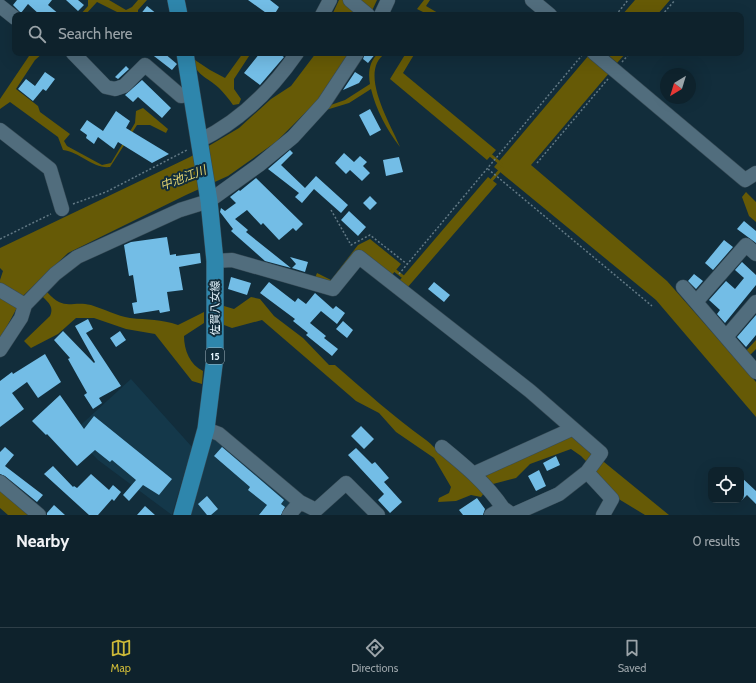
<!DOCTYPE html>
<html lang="en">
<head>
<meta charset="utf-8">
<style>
  :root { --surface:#0e222c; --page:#1c2f38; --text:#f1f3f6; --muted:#9ba4a9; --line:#2e3f48; --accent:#cdb938 }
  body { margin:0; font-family:Cabin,"Noto Sans JP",sans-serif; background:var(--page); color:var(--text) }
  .controls { position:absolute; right:12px; bottom:12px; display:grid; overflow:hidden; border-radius:8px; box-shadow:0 4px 16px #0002 }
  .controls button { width:36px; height:36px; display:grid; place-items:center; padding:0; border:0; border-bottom:1px solid var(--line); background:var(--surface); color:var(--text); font:20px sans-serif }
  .compass { position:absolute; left:660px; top:68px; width:36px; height:36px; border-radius:50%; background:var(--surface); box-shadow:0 4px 16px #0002; rotate:218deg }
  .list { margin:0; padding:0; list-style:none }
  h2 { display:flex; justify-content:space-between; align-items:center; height:52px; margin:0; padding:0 16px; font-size:17px }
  h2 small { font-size:13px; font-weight:400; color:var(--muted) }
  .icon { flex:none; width:22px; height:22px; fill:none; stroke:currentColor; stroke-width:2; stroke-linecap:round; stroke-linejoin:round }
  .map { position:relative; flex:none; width:756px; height:515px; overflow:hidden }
  .search { position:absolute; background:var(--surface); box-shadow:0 4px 16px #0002; left:12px; right:12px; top:12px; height:44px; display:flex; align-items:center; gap:10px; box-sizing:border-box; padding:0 14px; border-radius:8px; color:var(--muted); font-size:15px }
  .sheet { height:112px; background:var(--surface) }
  nav { display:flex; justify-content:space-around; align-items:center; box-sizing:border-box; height:56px; border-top:1px solid var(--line); background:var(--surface); font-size:11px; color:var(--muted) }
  nav a { display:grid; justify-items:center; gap:2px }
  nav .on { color:var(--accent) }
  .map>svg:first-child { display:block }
</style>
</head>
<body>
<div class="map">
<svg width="756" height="515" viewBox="0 0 756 515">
  <rect width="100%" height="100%" fill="#122d3b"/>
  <path fill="#14384a" d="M131 379 192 447 172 515 98 460 72 433Z
    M215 424 306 500 294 515H189Z"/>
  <path fill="#665a06" d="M88 0H109L126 10 132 7 138 0H147L138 10V15H123L97 2 85 15H80L88 6Z
    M339 0H377L370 15H332Z
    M424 0H430L426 6 438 13 437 15H429L417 9Z
    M635 0H670L657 15H622Z
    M31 53H43L35 60 16 89 38 106 40 112 70 134 64 141 67 146 102 165 111 163 135 123 136 111 143 108 168 129 166 133 150 125H137L110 167C93 169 80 152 63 150L58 137 10 102 0 109V99Z
    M243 53H251L234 79V89L241 99 239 104 233 105C229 99 224 93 219 88 207 77 195 75 192 58L210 70 225 78Z
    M316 53H350L320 98 276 142 228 176 186 195 68 253 24 295 0 339V280L3 271 0 268V248L190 157 239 128 271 99 291 86Z
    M379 53H386C357 71 391 124 400 147 387 130 376 110 371 89L349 103 326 110 325 107 345 100 370 84C368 74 369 60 379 53Z
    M406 53H415L403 73 496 150 487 160 390 79Z
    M606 53H626L617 63Z
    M589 55 610 72 531 165 667 281 756 382V417L656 300 494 167Z
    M488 177 497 184 407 288 399 281Z
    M746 192 756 202V222L749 216 742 197Z
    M370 239 401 264 391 276 358 251 334 282 315 278 317 273 331 280 358 245Z
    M47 292C65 312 71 300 91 305 104 309 117 316 130 318 148 320 161 319 178 325L204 312V323L184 336C184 350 190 365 203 371L202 384 192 381 155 334 126 329 94 318H76L58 334 31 348 24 341 50 316C54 307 49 303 42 296Z
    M251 297 260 299 274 316 303 338 329 365H335C365 391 394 417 426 440 433 445 437 452 445 455L484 493 481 497 471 495 456 501 438 502 439 498 449 493 451 487 434 458 396 432 379 413 356 401 262 320 232 328 224 325V306L234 309Z
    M756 340V349L749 356 745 352Z
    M572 435 592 451 593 459 587 462 581 456 571 449 530 464 516 478 493 484 484 474Z
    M604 462 669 515H645L617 498 594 470 598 463Z
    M0 487 33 515H8L0 508Z"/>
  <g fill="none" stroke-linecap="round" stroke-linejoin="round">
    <path stroke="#665a06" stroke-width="3" d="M488 153 501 164
      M490 182 502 168
      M393 269 406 279"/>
  </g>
  <path fill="#73bde6" d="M17 0H52L48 5 60 15H40L28 4 21 13 13 5Z
    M66 0H78L84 5 78 11Z
    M248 0H270L279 7 274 15H269Z
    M147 6 158 15H140Z
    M150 53H164L177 64 172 70Z
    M260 53H278L284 57 260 85 244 73Z
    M365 53H376L368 63 363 59Z
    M126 66 129 69 118 79 115 77Z
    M45 72 55 79 46 91 43 89 33 101 18 89 26 79 35 86Z
    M355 72 363 77 359 83 343 90Z
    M142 80 171 108 162 118 138 97 133 102 125 95Z
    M370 109 381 130 370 136 359 115Z
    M116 111 130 121 126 128 169 154 152 163 118 142 114 149 98 137 94 144 86 138 87 135 80 130 87 120 103 131Z
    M290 150 293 153 281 165 305 188 316 176 348 205 341 213 314 189 302 203 295 197 299 193 268 169Z
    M344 153 354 162 360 156 367 162 363 166 370 173 362 181 350 170 346 174 335 163Z
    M399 157 403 172 386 176 383 160Z
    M256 178 303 224 296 231 293 228 279 240 263 223 261 225 247 210 235 219 248 230 246 232 291 268 265 261 231 231 233 229 220 212 221 208 225 211 236 203 230 197 239 190 240 191Z
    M370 196 377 203 370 210 363 203Z
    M349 211 366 227 358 236 341 220Z
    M744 221 756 231V243L737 229Z
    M167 237 170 255 176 254V256L200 253 201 263 179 267 183 290 167 292 170 311 160 313 159 310 134 314 132 303 137 302 133 275 129 276 124 245 131 242Z
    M724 240 733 247 713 270 705 263Z
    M290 257 308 262 305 272 292 268 296 264Z
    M742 262 756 275V285L725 323 717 314 720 310 709 300 726 281 735 289 744 278 735 270Z
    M694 274 703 281 696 289 688 281Z
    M231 277 251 283 247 295 228 289Z
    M269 282 295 302 298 298 306 304 315 293 333 309 336 306 345 313 337 324 321 311 310 323 326 336 324 338 338 349 332 356 306 335 308 333 293 321 295 319 260 293Z
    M434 282 450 295 444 302 428 289Z
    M756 315V335L746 347 737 337Z
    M88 319 93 329 86 333 121 386 99 398 102 403 93 409 84 395 87 393 68 359 70 358 54 340 63 331 94 363 95 362 75 326Z
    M343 321 353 330 347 338 336 329Z
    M120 331 126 340 116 347 110 338Z
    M45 354 61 382 38 398 27 382 12 393 24 409 0 427V381L12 372 13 374Z
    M60 395 84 429 94 416 172 479 159 495 143 485 129 501 123 495 136 480 112 460 110 462 95 450 77 466 47 434 46 435 32 421Z
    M361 426 374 439 364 449 351 436Z
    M5 447 14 455 5 466 43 495 37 502 5 476 0 474V452Z
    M222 447 284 500 281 504 285 507 281 515H259L267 505 248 490 250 487 214 456Z
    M356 448 372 464 375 462 389 478 384 482 402 502 390 513 378 500 384 494 348 455Z
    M556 456 560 465 547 471 543 463Z
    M53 466 73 487 74 486 77 488 91 474 109 490 113 485 121 492 114 501 112 499 98 515H89L44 474Z
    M539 470 546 486 536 491 528 476Z
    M741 477 756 491V504L747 495 741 501Z
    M207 496 218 509 211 515H207L198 504Z
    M477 498 485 509 483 515H463L459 510Z
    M54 505 65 515H47V513Z
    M145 506 155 515H137Z"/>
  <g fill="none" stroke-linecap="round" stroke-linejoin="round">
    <g stroke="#374b56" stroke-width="15">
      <path id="minor" d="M350 0 368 15
        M532 0 550 15
        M0 6 15 18
        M322 15 330 0
        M381 15 388 0
        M73 53 106 87 115 89 124 86 145 65 181 96 192 94
        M594 53 745 180 756 173
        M0 130 50 169 62 209
        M199 141C239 122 272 89 297 53
        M215 261 232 260 333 289 359 257 530 391 601 453 587 472 612 499 603 515
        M683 287 756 372
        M0 290 25 305
        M696 302 746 245 756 254
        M726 337 756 302
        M0 350 21 318 25 305 55 274 77 257 180 210 209 201 259 165 293 137 324 103 357 53
        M206 429 219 434 300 502 289 515
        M442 447C465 466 486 483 503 508
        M475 473 572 429
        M0 482 39 515
        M300 502 316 510 346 483 378 515
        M491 515 503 508 510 513
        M512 515 559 494 587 472"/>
    </g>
    <g stroke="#374b56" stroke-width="18">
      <path id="major" d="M176 0 179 15
        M182 515 206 429 215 357V261L209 201 185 53"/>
    </g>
    <path stroke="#627985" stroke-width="1.5" stroke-dasharray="2 2" stroke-linecap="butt" d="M616 15 628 0
      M662 15 675 0
      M622 62 630 53
      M537 163 608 79
      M488 169 652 306
      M73 204 106 192 187 150
      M331 210 351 245 370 235 407 264
      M0 239 51 214
      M399 274 583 54"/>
    <use href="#minor" stroke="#516d7d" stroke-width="14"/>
    <use href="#major" stroke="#2e86ac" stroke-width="17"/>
  </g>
  <g text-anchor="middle" stroke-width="4" stroke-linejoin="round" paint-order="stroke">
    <rect fill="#122d3b" stroke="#a6b9c4" stroke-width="1" x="206" y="348" width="18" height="16" rx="3"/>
    <g font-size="10" font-weight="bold" fill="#e5f5fe">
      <text x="215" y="360">15</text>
    </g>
    <g font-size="11" fill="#e5f5fe" stroke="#122d3b">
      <text transform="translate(215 308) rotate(-90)" y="4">佐賀八女線</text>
    </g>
    <g font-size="12" font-style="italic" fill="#e7d771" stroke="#122d3b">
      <text transform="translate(183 178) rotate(-21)" y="4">中池江川</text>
    </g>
  </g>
</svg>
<div class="controls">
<button><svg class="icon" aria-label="locate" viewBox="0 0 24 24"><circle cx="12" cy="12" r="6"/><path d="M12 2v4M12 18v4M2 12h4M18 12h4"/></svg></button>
</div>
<svg class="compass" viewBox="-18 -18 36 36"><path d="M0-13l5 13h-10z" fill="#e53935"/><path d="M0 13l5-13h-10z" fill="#9ba4a9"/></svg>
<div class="search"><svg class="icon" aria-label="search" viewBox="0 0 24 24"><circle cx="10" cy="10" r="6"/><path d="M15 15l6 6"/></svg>Search here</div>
</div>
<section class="sheet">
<h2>Nearby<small>0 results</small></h2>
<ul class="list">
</ul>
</section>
<nav>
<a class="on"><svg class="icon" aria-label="map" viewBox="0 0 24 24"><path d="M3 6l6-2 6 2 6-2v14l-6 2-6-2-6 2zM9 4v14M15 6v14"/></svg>Map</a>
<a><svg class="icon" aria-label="directions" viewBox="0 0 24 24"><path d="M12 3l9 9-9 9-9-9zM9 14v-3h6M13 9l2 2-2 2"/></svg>Directions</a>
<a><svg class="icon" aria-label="saved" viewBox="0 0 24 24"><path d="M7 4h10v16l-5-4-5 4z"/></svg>Saved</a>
</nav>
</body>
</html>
